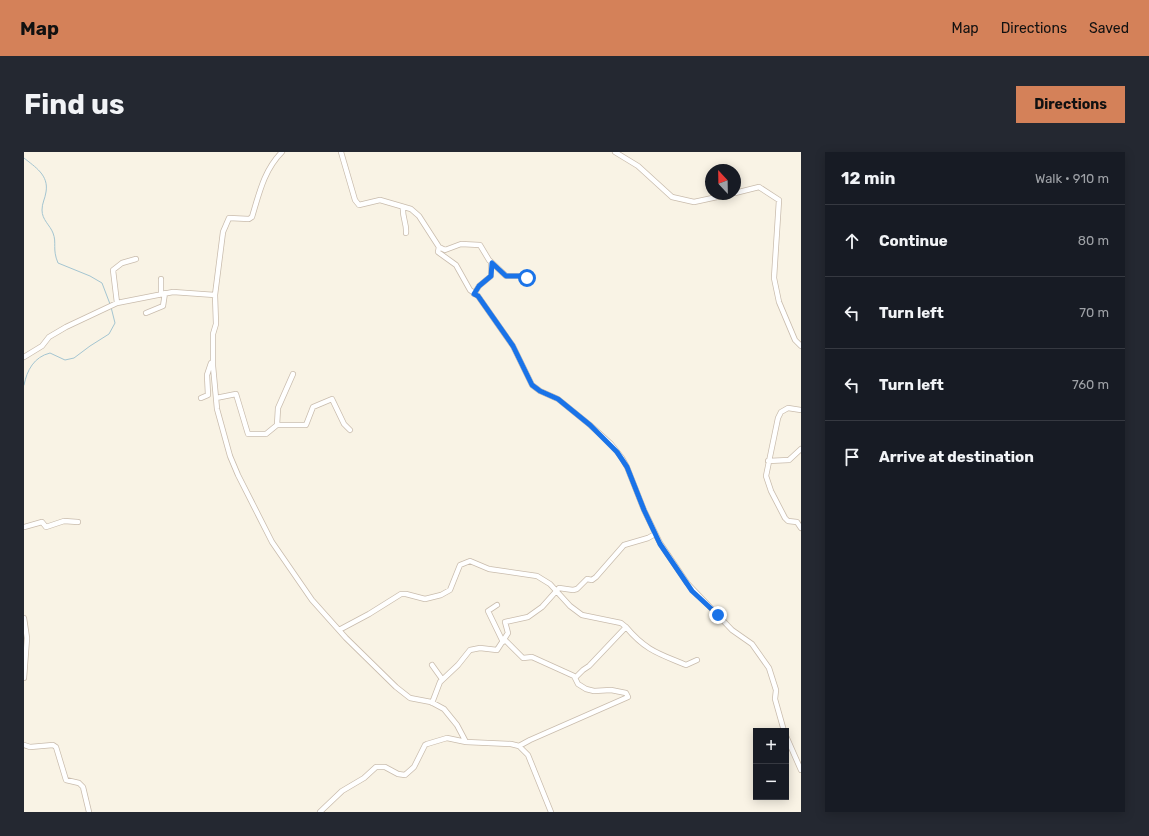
<!DOCTYPE html>
<html lang="en">
<head>
<meta charset="utf-8">
<style>
  :root { --surface:#171b24; --page:#242831; --text:#f1f3f6; --muted:#9ea1a6; --line:#363941; --accent:#d48159 }
  body { margin:0; font-family:Rubik,sans-serif; background:var(--page); color:var(--text) }
  .controls { position:absolute; right:12px; bottom:12px; display:grid; overflow:hidden; border-radius:0px; box-shadow:0 2px 10px #0003 }
  .controls button { width:36px; height:36px; display:grid; place-items:center; padding:0; border:0; border-bottom:1px solid var(--line); background:var(--surface); color:var(--text); font:20px sans-serif }
  .compass { position:absolute; left:681px; top:12px; width:36px; height:36px; border-radius:50%; background:var(--surface); box-shadow:0 2px 10px #0003; rotate:338deg }
  .stop { position:absolute; width:12px; height:12px; margin:-9px; border:3px solid #1a73e8; border-radius:50%; background:#fff }
  .stop.end { background:#1a73e8; border-color:#fff; box-shadow:0 1px 4px #0008 }
  .list { margin:0; padding:0; list-style:none }
  h2 { display:flex; justify-content:space-between; align-items:center; height:52px; margin:0; padding:0 16px; font-size:17px }
  h2 small { font-size:13px; font-weight:400; color:var(--muted) }
  .list li { display:grid; grid-template-columns:26px 1fr auto; gap:12px; align-items:center; box-sizing:border-box; height:72px; padding:0 16px; border-top:1px solid var(--line) }
  .list b { display:block; font-size:15px; white-space:nowrap }
  .list em { font-size:13px; font-style:normal; color:var(--muted) }
  .icon { flex:none; width:22px; height:22px; fill:none; stroke:currentColor; stroke-width:2; stroke-linecap:round; stroke-linejoin:round }
  .map { position:relative; flex:none; width:777px; height:660px; overflow:hidden; border-radius:0px }
  header { display:flex; align-items:center; gap:24px; box-sizing:border-box; height:56px; padding:0 20px; background:var(--accent); color:#111 }
  header strong { font-size:19px }
  nav { display:flex; gap:22px; margin-inline-start:auto; font-size:14px }
  .intro { display:flex; align-items:center; justify-content:space-between; box-sizing:border-box; height:96px; padding:0 24px }
  h1 { margin:0; font-size:28px }
  .button { padding:10px 18px; border-radius:0px; background:var(--accent); color:#111; font-size:14px; font-weight:700 }
  main { display:flex; gap:24px; padding:0 24px }
  aside { flex:1; background:var(--surface); border-radius:0px; box-shadow:0 2px 10px #0003 }
  .map>svg:first-child { display:block }
</style>
</head>
<body>
<header>
<strong>Map</strong>
<nav><a>Map</a><a>Directions</a><a>Saved</a></nav>
</header>
<div class="intro"><h1>Find us</h1><a class="button">Directions</a></div>
<main>
<div class="map">
<svg width="777" height="660" viewBox="0 0 777 660">
  <rect width="100%" height="100%" fill="#f9f3e5"/>
  <g fill="none" stroke-linecap="round" stroke-linejoin="round">
    <path stroke="#a4c5d1" stroke-width="1" d="M0 6C11 15 25 23 22 40 21 47 18 51 18 58 18 68 26 73 29 81 33 91 28 97 34 111L66 124 78 131 86 152
      M0 233C3 218 10 205 26 201L41 208 50 206 66 194 85 182 91 171 87 155"/>
    <g stroke="#c9bcad" stroke-width="6">
      <path id="minor" d="M258 0C240 18 235 42 228 65L225 67 205 66 199 80 191 143 192 172 189 182V214L193 257 206 304 214 323 248 390 288 448 322 486 372 535 386 546 407 550 420 557 433 573 442 590 487 592 495 594 504 603 527 660
        M317 0 331 48 335 53 356 48 387 57 395 64 415 95 421 98 437 92 456 93 465 108 482 124H501L503 126
        M591 0 614 14 648 45 670 50 707 42
        M711 41 735 35 755 48 750 126 755 150 771 188 777 194
        M379 55C378 65 383 72 382 81
        M415 95 414 100 432 113 446 138 454 144 489 194 508 233 516 239 534 247 566 273 587 292 598 306 603 315 620 358 636 391 663 431 708 478 728 492 745 516 752 538 751 547 760 579
        M137 142V127
        M450 142 455 134 467 124V111
        M93 151 89 118 98 111 112 107
        M122 161 139 154 141 141
        M0 205 18 194 25 185 42 175 93 151 149 140 191 143
        M177 246 184 243 183 223 187 211
        M192 246 212 242 224 282H242L253 273 254 256 269 222
        M777 258 764 256 757 260 754 266 742 324 747 339 761 366 764 369 773 370 777 376
        M253 273H282L289 255 308 247 320 272 326 278
        M744 309 765 308 777 297
        M0 375 18 370 22 375 40 369 54 370
        M473 453 464 459 479 490
        M0 466 3 486 0 526
        M315 478 345 462 377 442H382L401 447 417 443 426 438 436 413 446 409 465 417 513 424 526 432 546 454 558 463 597 471 602 475
        M481 488 499 506 508 505 550 524 554 532 562 537 570 539 587 538 602 541 604 545 506 588 495 594
        M408 513 418 527
        M552 525 559 518 565 514 602 475C622 499 636 502 662 513L673 508
        M408 551 416 530 434 513 446 498 456 496 473 498 484 481 481 470 504 465 518 455 535 436 549 438 553 437 563 427 568 428 572 425 600 393 624 386 631 382
        M762 584 777 618
        M0 593 6 595 29 593 32 595 42 628 55 631 59 635 65 660
        M296 660 318 639 340 626 352 615H361L374 622 381 623 390 615 401 593 403 592 423 586 442 590"/>
    </g>
    <use href="#minor" stroke="#fff" stroke-width="4.5"/>
  </g>
  <g fill="none" stroke-linecap="round" stroke-linejoin="round">
    <path stroke="#1a73e8" stroke-width="5" d="M503 126 501 124H482L468 111 467 124 455 134 450 142 454 144 489 194 508 233 516 239 534 247 566 273 593 300 603 315 620 358 636 392 668 439 694 463"/>
  </g>
</svg>
<div class="controls">
<button>+</button>
<button>−</button>
</div>
<svg class="compass" viewBox="-18 -18 36 36"><path d="M0-13l5 13h-10z" fill="#e53935"/><path d="M0 13l5-13h-10z" fill="#9ea1a6"/></svg>
<div class="stop" style="left:503px;top:126px"></div>
<div class="stop end" style="left:694px;top:463px"></div>
</div>
<aside>
<h2>12 min<small>Walk · 910 m</small></h2>
<ul class="list">
<li><svg class="icon" aria-label="ahead" viewBox="0 0 24 24"><path d="M12 20V5M6 11l6-6 6 6"/></svg><div><b>Continue</b></div><em>80 m</em></li>
<li><svg class="icon" aria-label="left" viewBox="0 0 24 24"><path d="M17 20v-9H6M10 6l-5 5 5 5"/></svg><div><b>Turn left</b></div><em>70 m</em></li>
<li><svg class="icon" aria-label="left" viewBox="0 0 24 24"><path d="M17 20v-9H6M10 6l-5 5 5 5"/></svg><div><b>Turn left</b></div><em>760 m</em></li>
<li><svg class="icon" aria-label="arrive" viewBox="0 0 24 24"><path d="M6 21V4h12l-3 4 3 4H6"/></svg><div><b>Arrive at destination</b></div></li>
</ul>
</aside>
</main>
</body>
</html>
